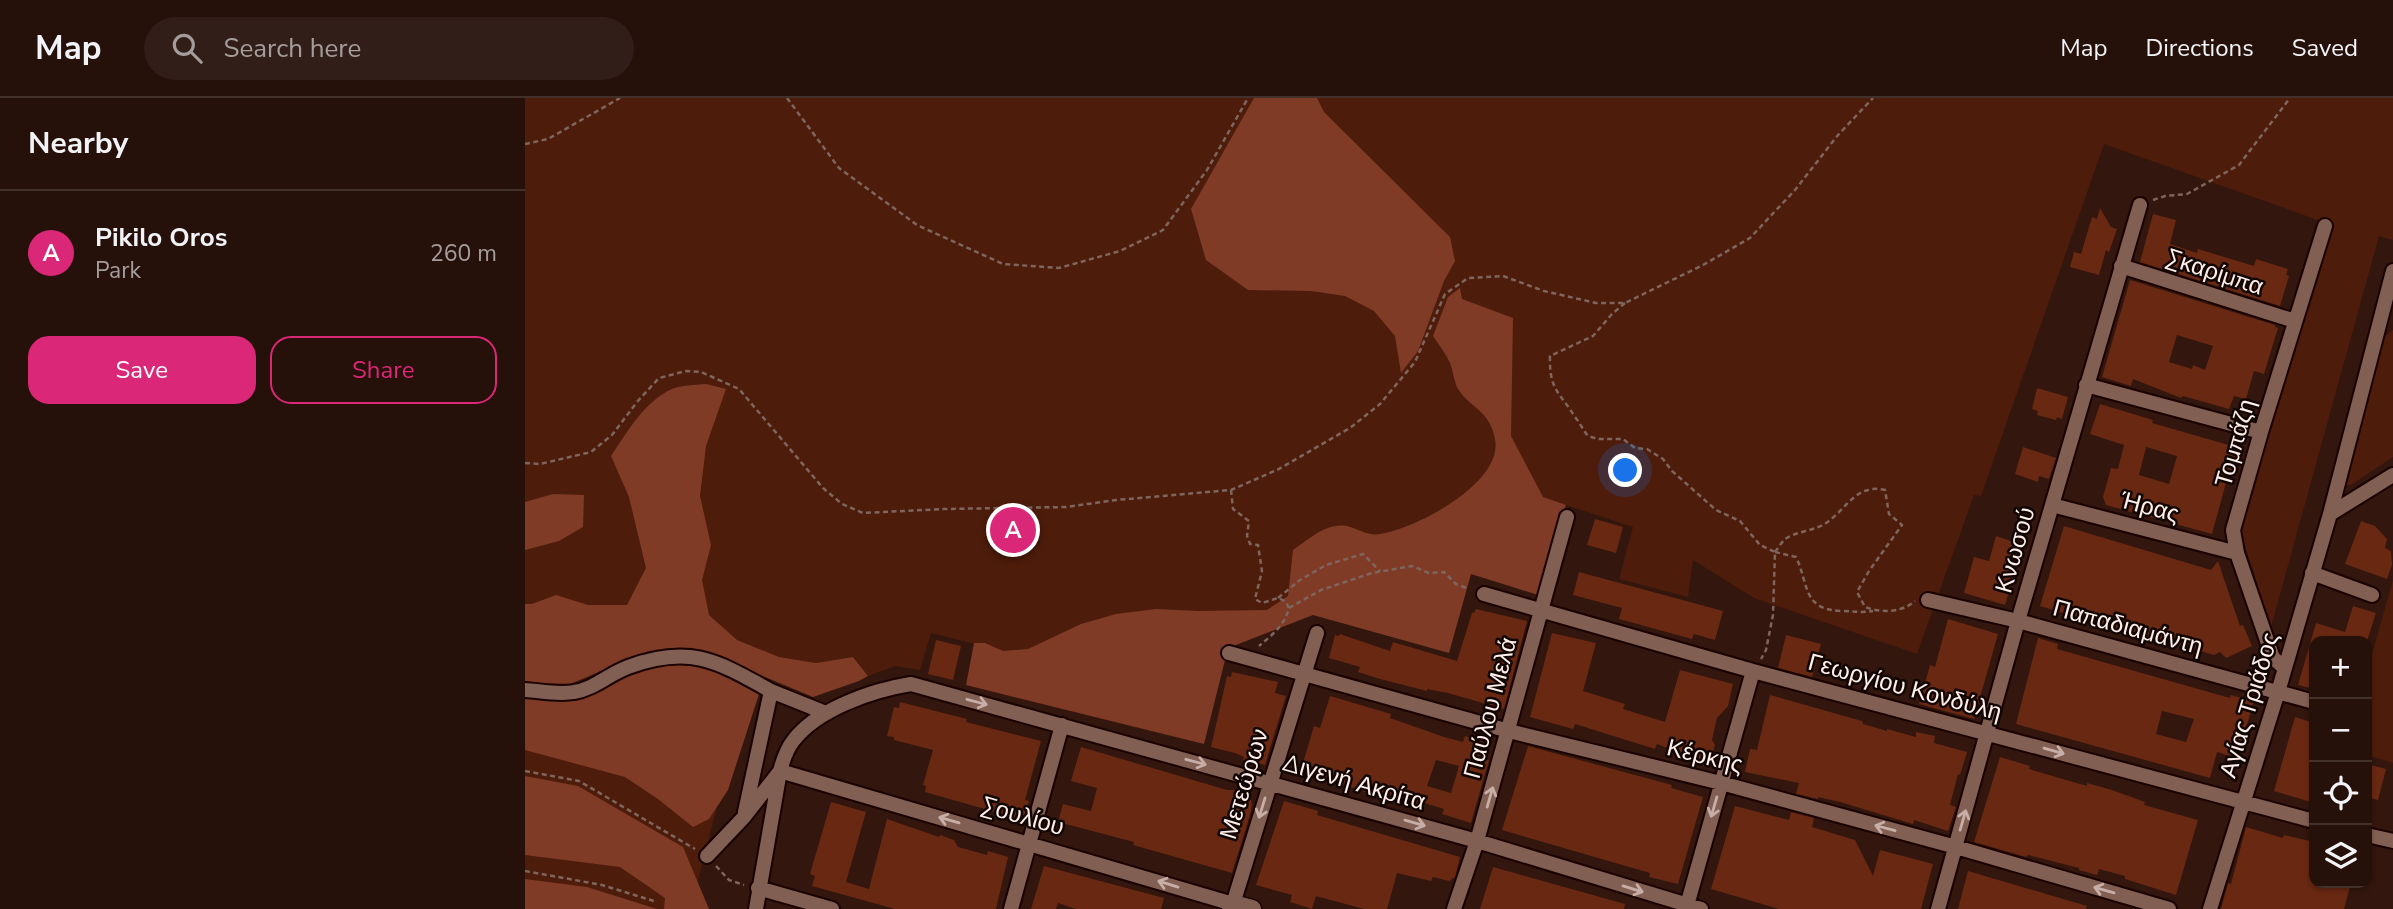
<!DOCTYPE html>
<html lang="en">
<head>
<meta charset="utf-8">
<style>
  :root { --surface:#26100a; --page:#321e18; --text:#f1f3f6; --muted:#a49d9c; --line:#42302b; --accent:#db2777 }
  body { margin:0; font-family:"Nunito Sans",sans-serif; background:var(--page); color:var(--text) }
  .controls { position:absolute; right:21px; bottom:21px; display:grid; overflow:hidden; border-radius:14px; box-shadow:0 2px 5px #0004 }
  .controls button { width:63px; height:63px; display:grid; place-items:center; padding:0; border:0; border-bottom:2px solid var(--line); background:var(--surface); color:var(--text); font:35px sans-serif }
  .you { position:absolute; left:1101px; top:373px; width:24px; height:24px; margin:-18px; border:5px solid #fff; border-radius:50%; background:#1a73e8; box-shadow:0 0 0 10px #1a73e833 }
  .badge { display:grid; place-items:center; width:46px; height:46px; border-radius:50%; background:var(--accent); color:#fff; font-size:23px; font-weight:700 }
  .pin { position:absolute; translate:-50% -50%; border:4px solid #fff; box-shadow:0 2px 7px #0006 }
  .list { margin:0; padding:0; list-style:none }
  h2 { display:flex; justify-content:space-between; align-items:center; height:91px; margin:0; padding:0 28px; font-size:30px }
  h2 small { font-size:23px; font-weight:400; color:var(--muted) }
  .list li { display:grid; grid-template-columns:46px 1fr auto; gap:21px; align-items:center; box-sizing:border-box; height:126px; padding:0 28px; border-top:2px solid var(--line) }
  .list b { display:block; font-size:26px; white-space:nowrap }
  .list p { margin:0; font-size:23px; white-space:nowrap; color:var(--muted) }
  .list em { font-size:23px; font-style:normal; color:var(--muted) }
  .actions { display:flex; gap:14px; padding:21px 28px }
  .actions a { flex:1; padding:16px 0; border:2px solid var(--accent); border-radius:21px; text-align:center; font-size:24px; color:var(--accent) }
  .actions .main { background:var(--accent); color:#fff }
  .icon { flex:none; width:38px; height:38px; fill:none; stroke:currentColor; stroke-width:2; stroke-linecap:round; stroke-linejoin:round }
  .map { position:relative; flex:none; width:1868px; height:811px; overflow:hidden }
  header { display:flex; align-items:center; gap:42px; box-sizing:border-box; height:98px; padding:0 35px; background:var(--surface); border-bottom:2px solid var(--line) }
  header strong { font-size:33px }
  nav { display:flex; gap:38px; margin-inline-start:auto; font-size:24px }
  .search { width:490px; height:63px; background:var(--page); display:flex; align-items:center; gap:18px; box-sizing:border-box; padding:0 24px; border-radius:38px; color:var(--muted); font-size:26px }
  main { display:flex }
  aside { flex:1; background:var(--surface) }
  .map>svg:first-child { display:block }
</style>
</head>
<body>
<header>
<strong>Map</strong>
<div class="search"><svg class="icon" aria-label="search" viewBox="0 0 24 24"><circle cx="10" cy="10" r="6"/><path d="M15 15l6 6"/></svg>Search here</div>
<nav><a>Map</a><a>Directions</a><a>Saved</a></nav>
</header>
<main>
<aside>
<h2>Nearby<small></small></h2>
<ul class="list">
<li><span class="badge">A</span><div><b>Pikilo Oros</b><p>Park</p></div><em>260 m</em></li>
</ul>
<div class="actions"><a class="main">Save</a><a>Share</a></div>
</aside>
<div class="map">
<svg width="1868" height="811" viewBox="0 0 1868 811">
  <rect width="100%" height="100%" fill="#33160d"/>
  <path fill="#4e1c0b" d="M0 0H1868V142L1854 138 1746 529 1715 432 1807 127 1579 46 1456 398 1449 397 1392 556 1229 500 1168 462 1163 499 1094 481 1108 429 1038 406 700 548 677 644 450 546 406 535 395 572 370 568 343 578 328 559 291 565 254 559 233 551 172 786 175 811H0Z
    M1868 232V359L1826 387 1818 388 1859 239Z
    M1868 482V665L1842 657V574Z"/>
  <path fill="#7f3b26" d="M729 0H792L799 14 925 139 930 163 919 183 893 253 876 275 870 238 849 213 820 198 786 193 723 192 681 162 666 111Z
    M935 190 937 201 988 220 986 338 1018 399 1041 407 1013 497 946 476 924 555 788 517 703 550 679 646 441 587 449 545H460L478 553 503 551 556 526 591 516 631 511 673 513 742 512 763 498 768 452C784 441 804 422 825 429 835 432 844 438 855 436 890 431 979 385 970 341 964 311 946 311 933 291 929 283 928 273 925 265 921 256 914 247 908 238L923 199Z
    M181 286 201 291 181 348 175 398 186 447 177 482 184 517 212 542 254 559 291 565 328 559 343 578 334 583 288 599 197 561 157 551 123 553 45 586 0 584V506H7L31 497 63 507H102L121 470 104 399 86 358C103 333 119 304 147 291 156 287 170 287 181 286Z
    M28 396 59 397 58 429 34 443 0 452V404Z
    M168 561 197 571 235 593 203 692 184 721 168 729 133 701 100 679 0 652V598L48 599 102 575 140 563Z
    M0 678 53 688 158 749 184 811H139L140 800 95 769 0 757Z
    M0 781 62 789 132 811H0Z"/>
  <path fill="#692812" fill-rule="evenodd" d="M1575 110 1586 129 1592 131 1584 154 1581 152 1574 177 1545 169 1549 154 1556 156 1567 119 1572 121Z
    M1628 116 1651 122 1645 146 1672 155 1673 151 1729 168 1731 161 1763 171 1761 177 1764 178 1755 208 1615 164Z
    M1605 182 1750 227V229L1753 230 1739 276 1729 273 1721 301 1709 298 1704 311 1658 298 1656 300 1608 281 1606 288 1577 279ZM1652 237 1688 248 1680 272 1668 267 1667 271 1644 264Z
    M1512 290 1543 299 1537 321 1532 319 1531 322 1512 317 1513 313 1507 311Z
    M1575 306 1628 322 1627 325 1714 350 1705 382 1702 381 1687 436 1581 407 1578 399 1586 370 1593 371 1599 347 1565 336ZM1621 349 1652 358 1644 386 1614 377Z
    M1498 349 1531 360 1524 381 1514 378 1513 384 1490 376Z
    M1070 421 1098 429 1091 455 1062 447Z
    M1836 423 1850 428 1862 441 1860 450 1866 453 1867 467 1862 481 1820 466Z
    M1539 428 1686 472 1693 463 1715 528 1718 527 1727 548 1701 560 1695 554 1689 557 1636 541 1635 544 1515 508Z
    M1471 438 1498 447 1480 507 1439 495 1449 459 1464 463Z
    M1054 474 1198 513 1190 542 1169 536 1167 541 1094 521 1097 510 1048 497Z
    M1828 508 1851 515 1842 543H1789V591L1773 587 1791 525 1820 534Z
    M951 511 1002 523 979 611 923 595 902 591V593L855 581 833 574 835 569 804 560 810 537 814 538 815 536 865 553 868 544 932 563 947 515H949Z
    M1423 521 1473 536 1449 621 1394 606 1405 567 1410 569Z
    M1027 535 1071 545 1058 593 1100 606 1098 611 1140 624 1155 572 1208 586 1203 608 1192 620 1187 642 1190 647 1183 669 1154 660 1156 655 1132 646 1130 651 1050 626 1048 631 1005 619Z
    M1261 537 1296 546 1287 579 1253 570Z
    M1513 540 1533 546 1532 551 1705 600 1706 597 1729 603 1713 657 1708 659 1692 654 1685 680 1491 626ZM1637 613 1669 621 1661 644 1631 636Z
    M411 542 436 548 428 582 403 576Z
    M707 574 753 584 750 595 761 598 740 667 718 662 719 659 710 655 686 649 702 578 706 579Z
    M1245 597 1337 623 1338 626 1362 633V631L1391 639V634L1410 638 1409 645 1442 654 1435 677 1433 676 1425 707 1431 709 1423 733 1389 722 1388 726 1315 704 1293 699V701L1271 696 1274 685 1220 674 1225 651 1232 652Z
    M805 598 866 616 865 620 919 639 938 644 940 638 959 644 955 660 964 662 946 725 917 716 919 711 893 703 892 706 864 696 863 702 776 672 789 628 795 630ZM911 662 934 668 926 695 902 688Z
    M375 604 442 621 441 624 516 643 500 702 504 703 498 722 400 694 401 688 398 687 408 652 369 642V639L362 638 369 609 374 610Z
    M1770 619 1789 625V705L1749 693Z
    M1003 648 1147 687 1146 690 1178 699 1153 786 1124 779 1125 775 977 732Z
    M556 649 702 692H711L726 702 727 707 725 717 707 775 608 747 609 744 533 724 538 706 566 713 572 690 546 683Z
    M1475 659 1505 668 1504 671 1562 688V685L1587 692 1620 704 1619 707 1673 722 1651 797 1600 781V778L1574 771 1572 777 1554 772V770L1503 757 1501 759 1449 744Z
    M1842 666 1861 671 1853 702 1842 699Z
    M759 703 793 713 792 717 935 759 930 779 924 783 908 779 906 783 872 775 862 811H839L791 798 787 811 765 804 767 797 731 787Z
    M306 704 341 714 321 784 344 791 362 721 414 739 415 737 429 742 433 749 462 757 463 753 483 759 471 811H370L287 788 290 778 285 776Z
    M1210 708 1264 722 1266 714 1289 720 1287 729 1330 742 1348 778 1355 752 1408 766 1396 811H1254L1186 791Z
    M1721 729 1758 740 1759 737 1789 744V785H1826L1819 811H1696L1703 785 1706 786Z
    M519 768 639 800 636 811H551L533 805 531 811H506Z
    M968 769 1100 806 1099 811H955Z
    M1443 773 1562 808 1561 811H1433Z"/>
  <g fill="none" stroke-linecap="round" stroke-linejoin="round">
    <g stroke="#190200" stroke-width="18">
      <path id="minor" d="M1596 168 1770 223
        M1561 287 1736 334
        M1527 407 1712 455
        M1805 416 1868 377
        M1787 475 1847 497
        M959 496 1228 573 1789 723
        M1403 502 1493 523 1789 604
        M704 555 984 633 1196 685 1431 749 1644 811
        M1760 570 1748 560 1712 455 1708 432 1736 334 1800 128
        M0 592C15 593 34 597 49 594 69 591 84 576 103 569 165 546 192 563 246 593
        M220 714 246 593 301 615
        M1842 737 1868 743
        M182 758 219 719 255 673 708 806 792 535
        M233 790 307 811
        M231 811 255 673C258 662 261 652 268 643 292 611 348 592 386 586L952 743 1176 811
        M486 811 537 627
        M929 811 952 743 1042 419
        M1161 811 1228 573
        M1413 811 1493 523 1615 107
        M1685 811 1753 594 1805 416 1868 173"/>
    </g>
    <g stroke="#190200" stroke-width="21">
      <path id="tertiary" d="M706 811 708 806 727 811"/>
    </g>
    <path stroke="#7e665e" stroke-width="2.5" stroke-dasharray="5 3.5" stroke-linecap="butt" d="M262 0 314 70 392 127 478 166 534 170 595 153 638 132 682 72 723 0
      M0 46 23 41 95 0
      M1628 102 1640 98 1662 96 1714 67 1765 0
      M1100 205 1087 216 1068 238 1025 258C1024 292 1034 293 1050 319 1055 325 1058 332 1063 338L1073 341H1098L1110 350 1122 351 1138 361 1147 373 1191 412 1215 423 1235 447 1250 454 1248 517 1241 552 1236 561
      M0 365 15 366 66 354 87 337 112 304 134 280 161 273 176 274 214 291 298 390 317 406 338 415 419 411 541 409 591 402 706 392 754 371 825 330 855 306 890 264 920 196 943 180 978 178 1019 193 1071 205H1100L1178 167 1225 140 1270 92 1313 37 1348 0
      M706 392 708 411 724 423 722 438 725 446 733 447 737 473 730 501 737 505 753 500 760 503 764 510C760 527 747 537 734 548
      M1250 454C1253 450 1257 444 1260 441 1272 433 1289 433 1301 425 1321 412 1331 385 1360 392L1364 416 1377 427 1344 473 1332 494 1340 509C1356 515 1376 515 1390 503
      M1250 454 1271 459C1284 486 1277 511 1315 513 1327 513 1337 515 1348 513
      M753 500 775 482 801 467 838 456 855 473
      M764 510 796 492 847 475 887 468 904 475 919 474 931 486 944 491
      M0 673 54 683 170 751
      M191 768 204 782 219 787
      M0 773 77 787 132 804"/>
    <use href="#minor" stroke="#825f53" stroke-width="14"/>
    <use href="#tertiary" stroke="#825f53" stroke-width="18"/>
  </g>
  <defs><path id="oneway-shaft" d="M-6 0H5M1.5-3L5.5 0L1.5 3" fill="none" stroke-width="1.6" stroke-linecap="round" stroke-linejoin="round" transform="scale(1.75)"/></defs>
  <g stroke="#c7aea6">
    <use href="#oneway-shaft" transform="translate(452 604) rotate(15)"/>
    <use href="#oneway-shaft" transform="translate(1529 653) rotate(16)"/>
    <use href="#oneway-shaft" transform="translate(671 664) rotate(15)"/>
    <use href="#oneway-shaft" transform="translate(965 699) rotate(-74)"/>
    <use href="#oneway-shaft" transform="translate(1189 709) rotate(106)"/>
    <use href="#oneway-shaft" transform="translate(737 710) rotate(107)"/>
    <use href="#oneway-shaft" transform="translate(424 722) rotate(-164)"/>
    <use href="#oneway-shaft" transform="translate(1438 722) rotate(-74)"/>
    <use href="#oneway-shaft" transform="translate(890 725) rotate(16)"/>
    <use href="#oneway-shaft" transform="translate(1360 730) rotate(-165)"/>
    <use href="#oneway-shaft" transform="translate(643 786) rotate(-163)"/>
    <use href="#oneway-shaft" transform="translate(1108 791) rotate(17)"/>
    <use href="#oneway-shaft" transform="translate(1579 792) rotate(-164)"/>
  </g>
  <g text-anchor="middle" stroke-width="5" stroke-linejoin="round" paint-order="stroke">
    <g font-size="24" fill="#ffeee9" stroke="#120603">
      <text transform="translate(1690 174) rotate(18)" y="8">Σκαρίμπα</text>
      <text transform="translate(1710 345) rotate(-74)" y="8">Τομπάζη</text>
      <text transform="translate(1625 409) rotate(15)" y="8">Ήρας</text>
      <text transform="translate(1490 452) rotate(-74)" y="8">Κνωσού</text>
      <text transform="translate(1603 529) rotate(15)" y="8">Παπαδιαμάντη</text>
      <text transform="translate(1380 589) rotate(15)" y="8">Γεωργίου Κονδύλη</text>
      <text transform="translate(1724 607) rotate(-73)" y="8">Αγίας Τριάδος</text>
      <text transform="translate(965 610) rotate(-75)" y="8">Παύλου Μελά</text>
      <text transform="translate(1180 658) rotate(14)" y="8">Κέρκης</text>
      <text transform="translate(829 684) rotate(16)" y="8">Διγενή Ακρίτα</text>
      <text transform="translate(719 686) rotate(-73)" y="8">Μετεώρων</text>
      <text transform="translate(498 718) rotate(16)" y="8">Σουλίου</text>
    </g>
  </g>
</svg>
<div class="controls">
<button>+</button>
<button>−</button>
<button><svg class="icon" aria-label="locate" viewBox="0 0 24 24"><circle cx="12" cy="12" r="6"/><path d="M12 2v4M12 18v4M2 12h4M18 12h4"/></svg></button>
<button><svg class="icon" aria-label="layers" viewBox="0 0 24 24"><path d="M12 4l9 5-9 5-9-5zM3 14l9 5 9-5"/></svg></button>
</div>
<div class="you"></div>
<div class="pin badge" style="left:488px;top:432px">A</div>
</div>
</main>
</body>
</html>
